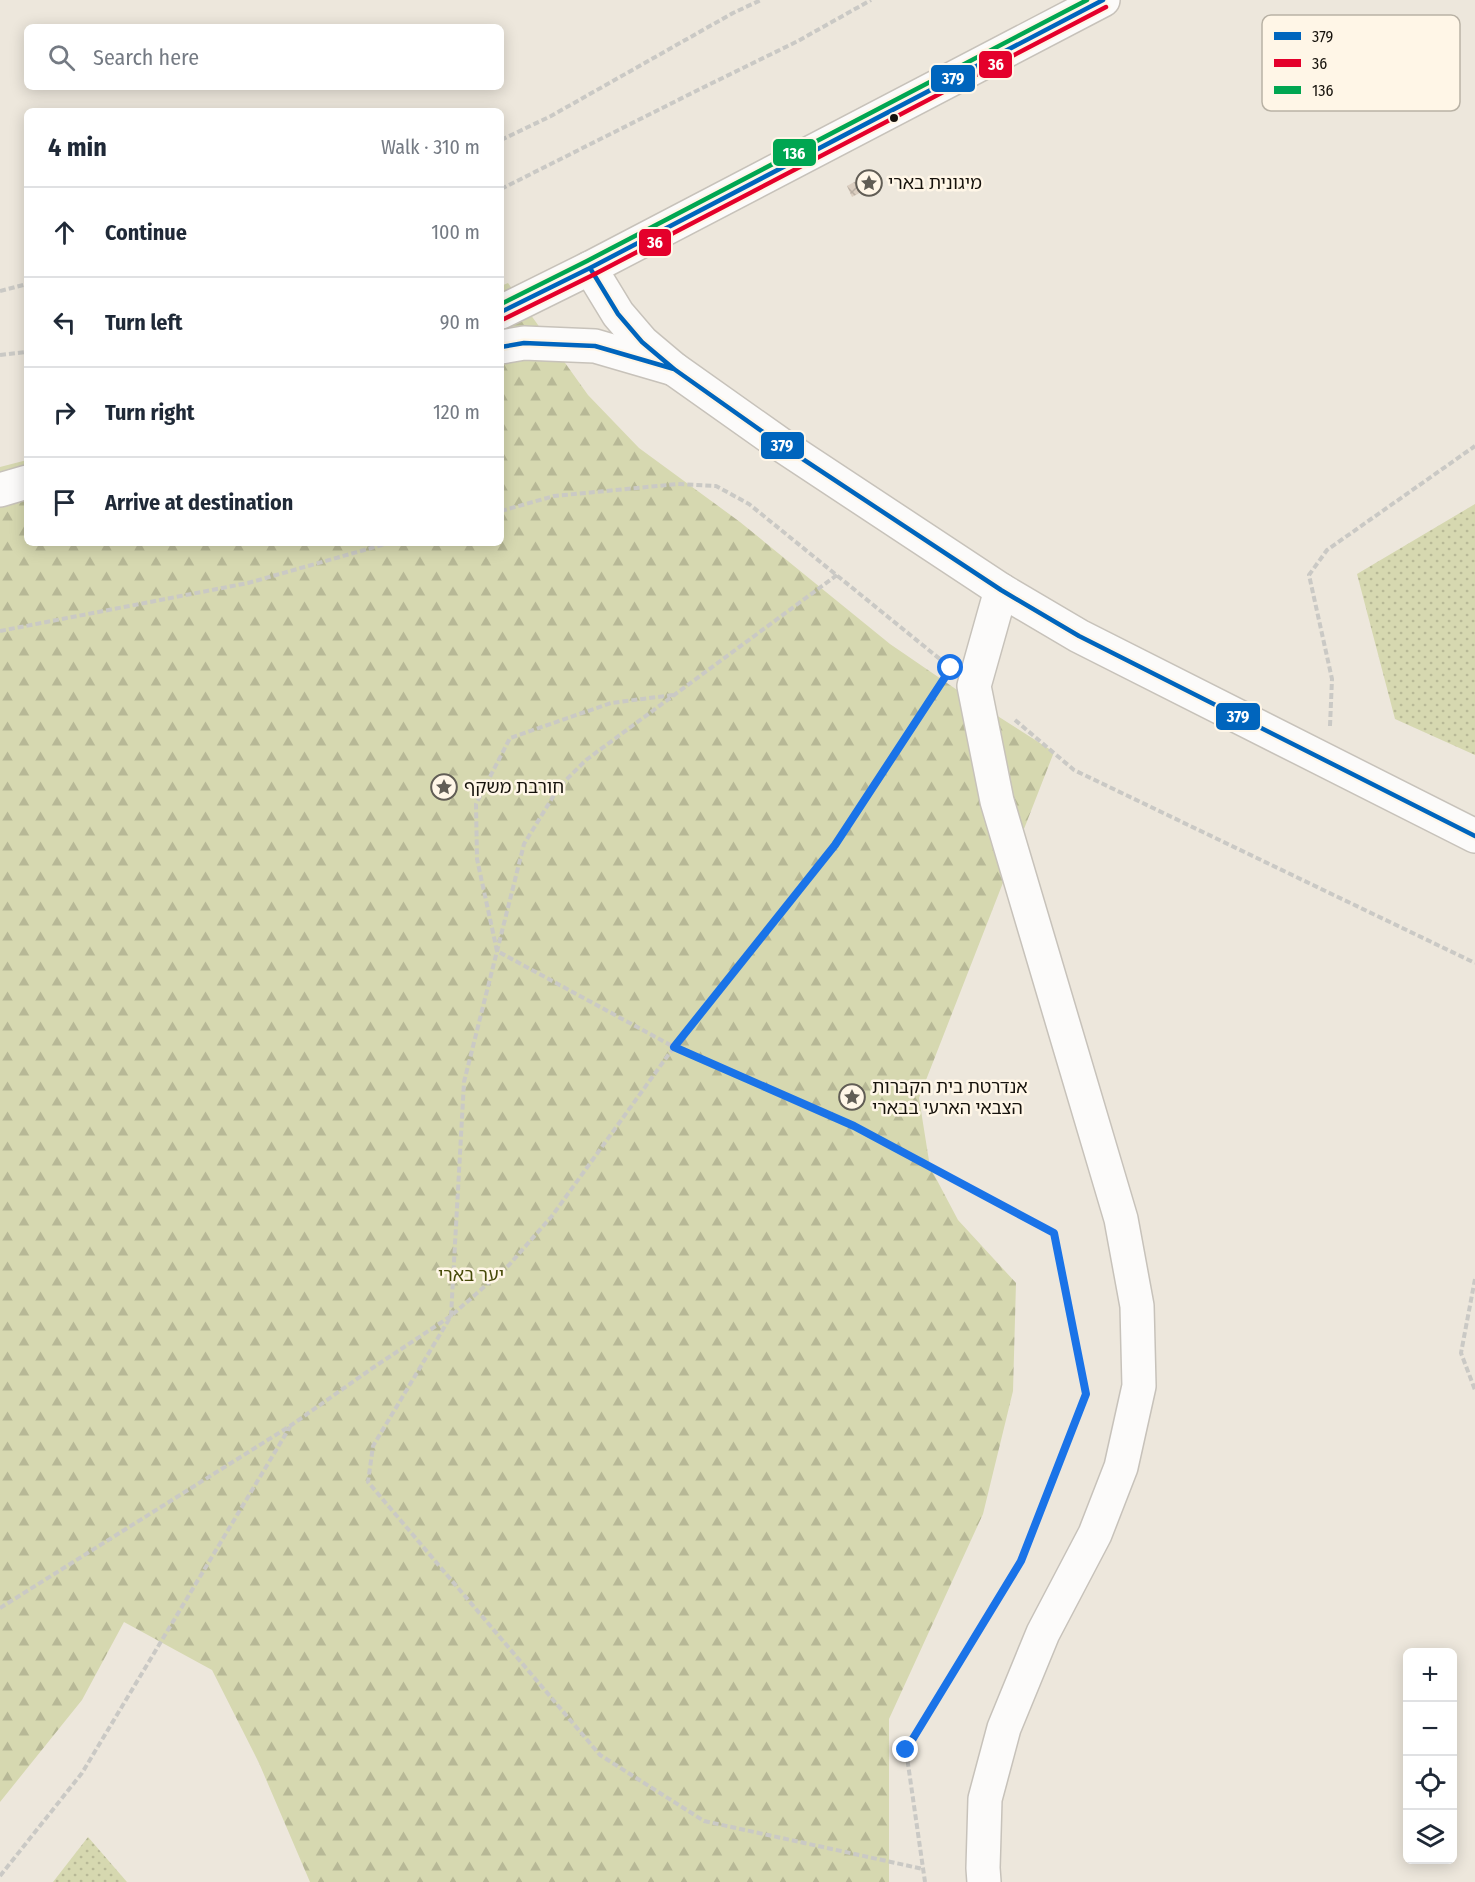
<!DOCTYPE html>
<html lang="en">
<head>
<meta charset="utf-8">
<style>
  :root { --surface:#fff; --page:#f6f6f7; --text:#1f2937; --muted:#747a83; --line:#e0e1e3 }
  body { margin:0; font-family:"Fira Sans Condensed","Noto Sans Hebrew",sans-serif; background:var(--page); color:var(--text) }
  .controls { position:absolute; right:18px; bottom:18px; display:grid; overflow:hidden; border-radius:9px; box-shadow:0 3px 15px #0003 }
  .controls button { width:54px; height:54px; display:grid; place-items:center; padding:0; border:0; border-bottom:2px solid var(--line); background:var(--surface); color:var(--text); font:30px sans-serif }
  .stop { position:absolute; width:18px; height:18px; margin:-14px; border:4px solid #1a73e8; border-radius:50%; background:#fff }
  .stop.end { background:#1a73e8; border-color:#fff; box-shadow:0 2px 6px #0008 }
  .list { margin:0; padding:0; list-style:none }
  h2 { display:flex; justify-content:space-between; align-items:center; height:78px; margin:0; padding:0 24px; font-size:26px }
  h2 small { font-size:20px; font-weight:400; color:var(--muted) }
  .list li { display:grid; grid-template-columns:39px 1fr auto; gap:18px; align-items:center; box-sizing:border-box; height:90px; padding:0 24px; border-top:2px solid var(--line) }
  .list b { display:block; font-size:22px; white-space:nowrap }
  .list em { font-size:20px; font-style:normal; color:var(--muted) }
  .icon { flex:none; width:33px; height:33px; fill:none; stroke:currentColor; stroke-width:2; stroke-linecap:round; stroke-linejoin:round }
  .map { position:relative; flex:none; width:1475px; height:1882px; overflow:hidden }
  .search { position:absolute; background:var(--surface); box-shadow:0 3px 15px #0003; left:24px; top:24px; width:480px; height:66px; display:flex; align-items:center; gap:15px; box-sizing:border-box; padding:0 21px; border-radius:9px; color:var(--muted); font-size:22px }
  .panel { position:absolute; background:var(--surface); box-shadow:0 3px 15px #0003; left:24px; top:108px; width:480px; height:438px; border-radius:9px }
  .map>svg:first-child { display:block }
</style>
</head>
<body>
<div class="map">
<svg width="1475" height="1882" viewBox="0 0 1475 1882">
  <defs>
    <pattern id="grass-dots" width="8" height="8" patternUnits="userSpaceOnUse" patternTransform="scale(1.5)"><rect width="8" height="8" fill="#d6d8b0"/><path d="M2 2h.1M6 6h.1" fill="none" stroke="#b7b896" stroke-width="1.8" stroke-linecap="round"/></pattern>
    <pattern id="forest-firs" width="22" height="20" patternUnits="userSpaceOnUse" patternTransform="scale(1.5)"><rect width="22" height="20" fill="#d6d8b0"/><path d="M5 1l3.5 6h-7zM16 11l3.5 6h-7z" fill="#b7b896"/></pattern>
    <pattern id="building-cross-hatch" width="8" height="8" patternUnits="userSpaceOnUse" patternTransform="scale(1.5)"><rect width="8" height="8" fill="#dbcec0"/><path d="M0 0l8 8M0 8l8-8" fill="none" stroke="#bbb0a4"/></pattern>
  </defs>
  <rect width="100%" height="100%" fill="#ede7dc"/>
  <path fill="url(#grass-dots)" d="M1475 504V755L1395 719 1357 574Z
    M88 1837 127 1882H53Z"/>
  <path fill="url(#forest-firs)" d="M508 283 588 395 639 448 740 522 890 644 963 694 1054 752 919 1098 930 1167 958 1220 1016 1283 1013 1391 983 1514 889 1719V1882H310L259 1763 212 1670 124 1622 82 1700 0 1802V467L27 460V543H501V286Z"/>
  <path fill="url(#building-cross-hatch)" d="M867 175 873 186 852 197 847 186Z"/>
  <g fill="none" stroke-linecap="round" stroke-linejoin="round">
    <g stroke="#c7c2ba" stroke-width="36">
      <path id="minor" d="M984 1882 983 1868 985 1799 1004 1728 1043 1633 1095 1534 1121 1467 1139 1386 1137 1306 1121 1219 997 801 974 686 1001 590"/>
    </g>
    <g stroke="#c7c2ba" stroke-width="36">
      <path id="secondary" d="M590 268 618 314 642 342 674 369 780 444 1001 590 1079 636 1475 836"/>
    </g>
    <g stroke="#c7c2ba" stroke-width="36">
      <path id="primary" d="M501 312 590 268 1103 0
        M501 347 524 343 595 346 674 369
        M0 490 27 482"/>
    </g>
    <path stroke="#cac9c5" stroke-width="4" stroke-dasharray="6 3" stroke-linecap="butt" d="M501 140 551 116 733 13 761 0
      M501 189 698 90 798 41 871 0
      M0 291 27 284
      M0 355 27 352
      M501 511 554 496 678 484 716 486 749 504 946 664
      M837 575 586 760 559 787 524 844 464 1082 451 1316 373 1446 368 1482 600 1755 704 1821 923 1869
      M0 631 248 583 389 543
      M673 695 611 703 510 738 476 804 477 859 497 951 674 1047 854 1126 1054 1233 1086 1394 1021 1561 906 1750 925 1882
      M1015 720 1074 770 1475 963
      M1330 726 1332 679 1309 575 1327 550 1475 446
      M1475 1279 1461 1353 1475 1390
      M0 1608 290 1426 374 1367 451 1316 509 1265 552 1216 674 1047 835 845 940 683
      M0 1876 82 1773 290 1427"/>
    <use href="#minor" stroke="#fcfbfa" stroke-width="33"/>
    <use href="#secondary" stroke="#fcfbfa" stroke-width="33"/>
    <use href="#primary" stroke="#fcfbfa" stroke-width="33"/>
    <g stroke="#fff6e7" stroke-width="9">
      <path id="bus-1" d="M590 268 618 314 642 342 674 369 780 444 1001 590 1079 636 1475 836
        M501 312 590 268 1103 0
        M501 347 524 343 595 346 674 369"/>
    </g>
    <g stroke="#fff6e7" stroke-width="9">
      <path id="bus-2" d="M504 319 593 275 1106 7"/>
    </g>
    <g stroke="#fff6e7" stroke-width="9">
      <path id="bus-3" d="M501 304 587 261 1087 0"/>
    </g>
    <use href="#bus-1" stroke="#0065bd" stroke-width="4.5"/>
    <use href="#bus-2" stroke="#e4002b" stroke-width="4.5"/>
    <use href="#bus-3" stroke="#00a651" stroke-width="4.5"/>
  </g>
  <g fill="none" stroke-linecap="round" stroke-linejoin="round">
    <path stroke="#1a73e8" stroke-width="8" d="M906 1750 1021 1561 1086 1394 1054 1233 854 1126 674 1047 835 845 951 668"/>
  </g>
  <defs>
    <g id="sight-ring" transform="scale(1.35)"><circle r="9.5" fill="#fff6e7" stroke="#615d55" stroke-width="1.5"/><path d="M0-6L1.8-2.2L6-1.7L2.9 1.2L3.7 5.4L0 3.3L-3.7 5.4L-2.9 1.2L-6-1.7L-1.8-2.2Z" fill="#615d55"/></g>
  </defs>
  <g fill-rule="evenodd">
    <use href="#sight-ring" x="869" y="183"/>
    <use href="#sight-ring" x="444" y="787"/>
    <use href="#sight-ring" x="852" y="1097"/>
  </g>
  <circle fill="#16120c" stroke="#fff6e7" stroke-width="2" cx="894" cy="118" r="5"/>
  <g text-anchor="middle" stroke-width="5" stroke-linejoin="round" paint-order="stroke">
    <g font-size="18" fill="#16120c" stroke="#fff6e7" text-anchor="start">
      <text x="888" y="189">מיגונית בארי</text>
      <text x="464" y="793">חורבת משקף</text>
      <text x="872" y="1093">אנדרטת בית הקברות<tspan x="872" dy="21">הצבאי הארעי בבארי</tspan></text>
    </g>
    <g font-size="18" fill="#464a09" stroke="#fff6e7">
      <text x="471" y="1281">יער בארי</text>
    </g>
  </g>
  <rect x="1262" y="15" width="198" height="96" rx="9" fill="#fff6e7" stroke="#b9b2a5" stroke-width="1.5"/>
  <rect x="1274" y="32" width="27" height="8" fill="#0065bd"/>
  <rect x="1274" y="59" width="27" height="8" fill="#e4002b"/>
  <rect x="1274" y="86" width="27" height="8" fill="#00a651"/>
  <g font-size="16" fill="#16120c">
    <text x="1312" y="42">379</text>
    <text x="1312" y="69">36</text>
    <text x="1312" y="96">136</text>
  </g>
  <g stroke="#fff6e7" stroke-width="2">
    <rect x="978" y="50" width="35" height="29" rx="6" fill="#e4002b"/>
    <rect x="930" y="64" width="46" height="29" rx="6" fill="#0065bd"/>
    <rect x="772" y="138" width="45" height="29" rx="6" fill="#00a651"/>
    <rect x="638" y="228" width="34" height="29" rx="6" fill="#e4002b"/>
    <rect x="760" y="431" width="45" height="29" rx="6" fill="#0065bd"/>
    <rect x="1215" y="702" width="46" height="29" rx="6" fill="#0065bd"/>
  </g>
  <g font-size="16" text-anchor="middle" font-weight="bold" fill="#fff">
    <text x="996" y="70">36</text>
    <text x="953" y="84">379</text>
    <text x="794" y="159">136</text>
    <text x="655" y="248">36</text>
    <text x="782" y="451">379</text>
    <text x="1238" y="722">379</text>
  </g>
</svg>
<div class="controls">
<button>+</button>
<button>−</button>
<button><svg class="icon" aria-label="locate" viewBox="0 0 24 24"><circle cx="12" cy="12" r="6"/><path d="M12 2v4M12 18v4M2 12h4M18 12h4"/></svg></button>
<button><svg class="icon" aria-label="layers" viewBox="0 0 24 24"><path d="M12 4l9 5-9 5-9-5zM3 14l9 5 9-5"/></svg></button>
</div>
<div class="stop" style="left:951px;top:668px"></div>
<div class="stop end" style="left:906px;top:1750px"></div>
<div class="search"><svg class="icon" aria-label="search" viewBox="0 0 24 24"><circle cx="10" cy="10" r="6"/><path d="M15 15l6 6"/></svg>Search here</div>
<section class="panel">
<h2>4 min<small>Walk · 310 m</small></h2>
<ul class="list">
<li><svg class="icon" aria-label="ahead" viewBox="0 0 24 24"><path d="M12 20V5M6 11l6-6 6 6"/></svg><div><b>Continue</b></div><em>100 m</em></li>
<li><svg class="icon" aria-label="left" viewBox="0 0 24 24"><path d="M17 20v-9H6M10 6l-5 5 5 5"/></svg><div><b>Turn left</b></div><em>90 m</em></li>
<li><svg class="icon" aria-label="right" viewBox="0 0 24 24"><path d="M7 20v-9h11M14 6l5 5-5 5"/></svg><div><b>Turn right</b></div><em>120 m</em></li>
<li><svg class="icon" aria-label="arrive" viewBox="0 0 24 24"><path d="M6 21V4h12l-3 4 3 4H6"/></svg><div><b>Arrive at destination</b></div></li>
</ul>
</section>
</div>
</body>
</html>
